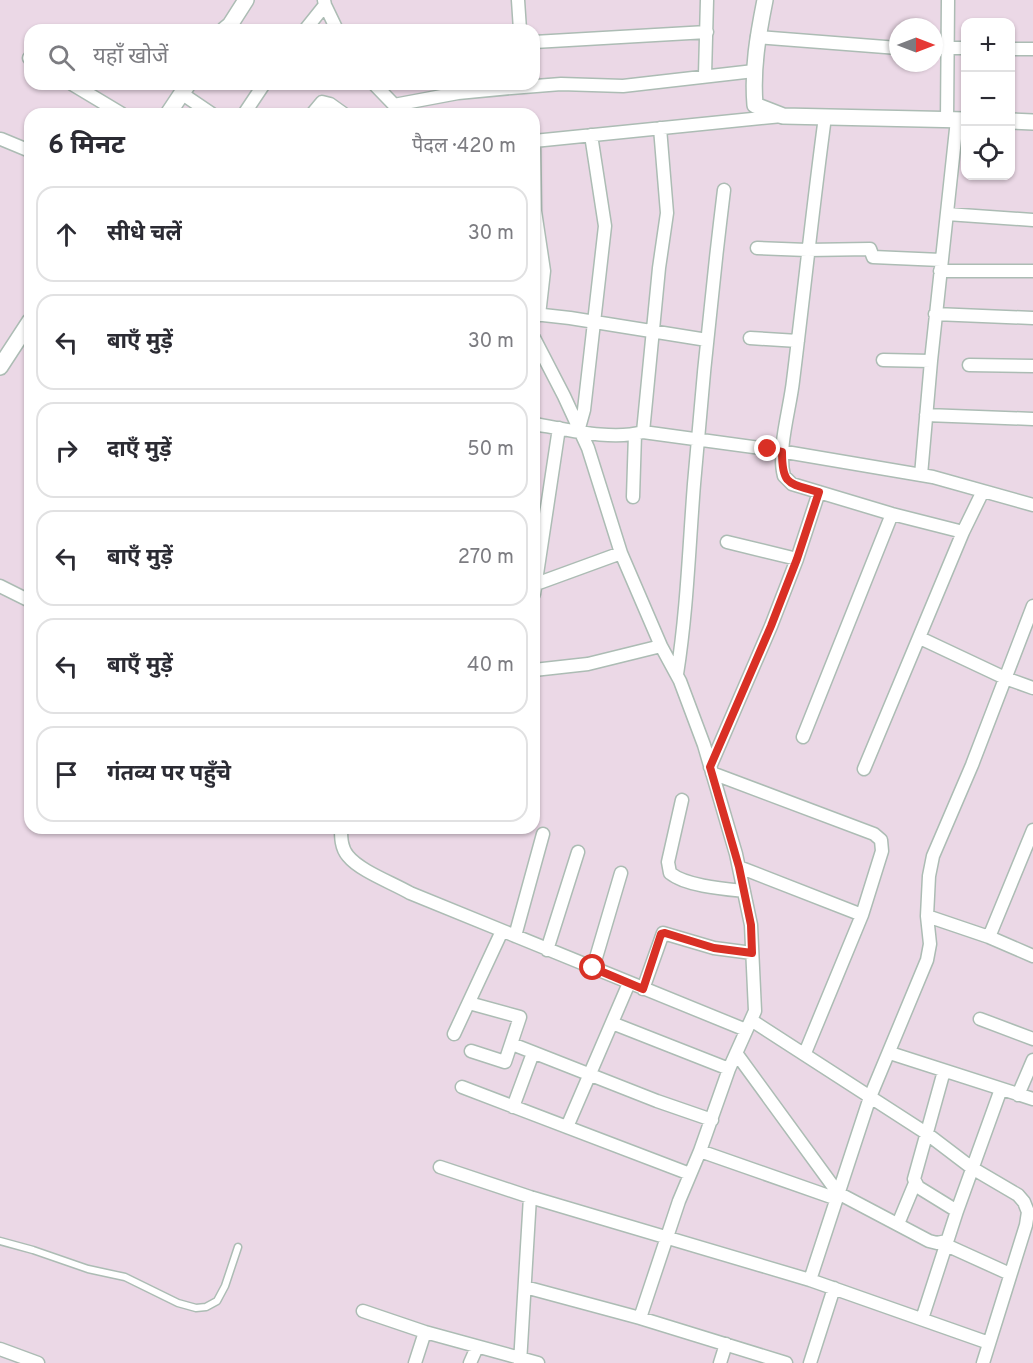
<!DOCTYPE html>
<html lang="hi">
<head>
<meta charset="utf-8">
<style>
  :root { --surface:#fff; --page:#f2f2f3; --text:#2b2b33; --muted:#7c7c81; --line:#e1e1e2 }
  body { margin:0; font-family:Overpass,"Noto Sans Devanagari",sans-serif; background:var(--page); color:var(--text) }
  .controls { position:absolute; right:18px; top:18px; display:grid; overflow:hidden; border-radius:12px; box-shadow:0 2px 4px #0004 }
  .controls button { width:54px; height:54px; display:grid; place-items:center; padding:0; border:0; border-bottom:2px solid var(--line); background:var(--surface); color:var(--text); font:30px sans-serif }
  .compass { position:absolute; left:889px; top:18px; width:54px; height:54px; border-radius:50%; background:var(--surface); box-shadow:0 2px 4px #0004; rotate:90deg }
  .stop { position:absolute; width:18px; height:18px; margin:-14px; border:4px solid #d93025; border-radius:50%; background:#fff }
  .stop.end { background:#d93025; border-color:#fff; box-shadow:0 2px 6px #0008 }
  .list { margin:0; padding:0; list-style:none }
  h2 { display:flex; justify-content:space-between; align-items:center; height:78px; margin:0; padding:0 24px; font-size:26px }
  h2 small { font-size:20px; font-weight:400; color:var(--muted) }
  .list li { display:grid; grid-template-columns:39px 1fr auto; gap:18px; align-items:center; box-sizing:border-box; height:96px; margin:0 12px 12px; padding:0 12px; border:2px solid var(--line); border-radius:18px }
  .list b { display:block; font-size:22px; white-space:nowrap }
  .list em { font-size:20px; font-style:normal; color:var(--muted) }
  .icon { flex:none; width:33px; height:33px; fill:none; stroke:currentColor; stroke-width:2; stroke-linecap:round; stroke-linejoin:round }
  .map { position:relative; flex:none; width:1033px; height:1363px; overflow:hidden }
  .search { position:absolute; background:var(--surface); box-shadow:0 2px 4px #0004; left:24px; top:24px; width:516px; height:66px; display:flex; align-items:center; gap:15px; box-sizing:border-box; padding:0 21px; border-radius:18px; color:var(--muted); font-size:22px }
  .panel { position:absolute; background:var(--surface); box-shadow:0 2px 4px #0004; left:24px; top:108px; width:516px; height:726px; border-radius:18px }
  .map>svg:first-child { display:block }
</style>
</head>
<body>
<div class="map">
<svg width="1033" height="1363" viewBox="0 0 1033 1363">
  <rect width="100%" height="100%" fill="#ebd8e6"/>
  <g fill="none" stroke-linecap="round" stroke-linejoin="round">
    <g stroke="#acbcb4" stroke-width="9">
      <path id="service" d="M0 1241 33 1250 88 1269 125 1277 178 1303 196 1308 206 1307 217 1301 225 1286 238 1247"/>
    </g>
    <g stroke="#acbcb4" stroke-width="15">
      <path id="minor" d="M324 0 325 5 337 30
        M518 0 520 30
        M305 30 325 5
        M757 37 898 48
        M534 42 707 32
        M934 48H966
        M1010 49H1033
        M29 58 30 59
        M705 75 707 0
        M72 84 122 114
        M374 84 403 114
        M181 93 212 114
        M394 105 458 93 511 88 561 84 623 86 754 71
        M244 114 264 84
        M312 114 322 102 330 104 344 114
        M825 117C813 205 804 293 793 381 790 409 777 449 784 476L792 484 892 514 963 532
        M947 120 948 0
        M1 139 30 151
        M534 141 782 116
        M534 141 535 211 544 271 539 315
        M947 214 1033 220
        M757 248 807 250 870 249 873 257 941 260
        M940 271H1033
        M534 314 570 318 707 340
        M935 314 1033 318
        M534 338 564 396 588 448 621 553 661 646 680 681 704 745 736 854 751 925 755 1011 729 1069 700 1151 679 1201 640 1318
        M750 338 798 341
        M883 360 931 361
        M969 365 1033 366
        M926 415 1033 419
        M534 424C566 429 611 441 643 432L768 449 933 477 1033 505
        M579 428 584 410 605 226 591 135
        M643 432 659 268 667 213 660 128
        M921 475 931 361 957 120
        M633 497 635 434
        M727 542 797 559
        M536 584 621 553
        M0 586 30 601
        M534 594 559 428
        M920 638 1005 678 1033 688
        M534 670 588 664 661 646
        M677 674C687 611 689 548 694 484 702 386 712 288 724 190
        M803 737 892 514
        M710 767 771 626 797 559 819 492
        M864 769 963 532 983 491
        M712 773 874 834 881 840 882 851 862 915 805 1053
        M682 800 668 862 670 873C686 886 724 889 744 891
        M341 828C341 837 341 848 348 856 360 871 393 883 410 893L746 1030
        M739 867 862 915
        M927 916 989 937 1033 830
        M515 936 543 834
        M989 937 1033 956
        M547 950 578 852
        M593 968 621 873
        M643 989 663 933 714 948 752 953
        M469 1003 520 1017 505 1062 471 1051
        M980 1019 1033 1039
        M751 1020 926 1133 972 1168 1018 1195 1024 1202 1028 1212 1026 1225 983 1363
        M612 1023 729 1069
        M454 1034 502 931
        M512 1044 657 1101 712 1120
        M736 1053 838 1193 929 1241 937 1243 947 1241
        M890 1053 1033 1099
        M944 1071 914 1179 918 1187 957 1211
        M462 1087 690 1174
        M1018 1095 1033 1060
        M513 1107 533 1053
        M567 1127 629 983
        M700 1151 837 1199
        M440 1167 530 1197 810 1280 989 1343
        M898 1224 915 1183
        M946 1245 1010 1274
        M810 1280 870 1097 927 960 930 944 927 916 929 876 933 856 972 765 1033 606
        M525 1287 640 1318 786 1363
        M363 1311 425 1332 538 1363
        M922 1319 957 1211 1001 1089
        M0 1349 38 1363
        M415 1363 425 1332
        M470 1363 477 1347
        M520 1363 530 1197
        M720 1363 726 1344
        M810 1363 834 1288"/>
    </g>
    <g stroke="#acbcb4" stroke-width="18">
      <path id="tertiary" d="M765 0C758 35 752 69 755 105L783 116 966 120
        M224 30 230 25 246 0
        M168 114 188 84
        M1010 121 1033 122
        M0 367 30 321"/>
    </g>
    <use href="#service" stroke="#fff" stroke-width="6"/>
    <use href="#minor" stroke="#fff" stroke-width="12"/>
    <use href="#tertiary" stroke="#fff" stroke-width="15"/>
  </g>
  <g fill="none" stroke-linecap="round" stroke-linejoin="round">
    <path stroke="#d93025" stroke-width="8" d="M593 968 643 989 661 934 665 933 714 948 752 953 751 925 739 867 710 767 771 626 797 559 819 492C789 483 782 486 782 452L768 449"/>
  </g>
</svg>
<div class="controls">
<button>+</button>
<button>−</button>
<button><svg class="icon" aria-label="locate" viewBox="0 0 24 24"><circle cx="12" cy="12" r="6"/><path d="M12 2v4M12 18v4M2 12h4M18 12h4"/></svg></button>
</div>
<svg class="compass" viewBox="-18 -18 36 36"><path d="M0-13l5 13h-10z" fill="#e53935"/><path d="M0 13l5-13h-10z" fill="#7c7c81"/></svg>
<div class="stop" style="left:593px;top:968px"></div>
<div class="stop end" style="left:768px;top:449px"></div>
<div class="search"><svg class="icon" aria-label="search" viewBox="0 0 24 24"><circle cx="10" cy="10" r="6"/><path d="M15 15l6 6"/></svg>यहाँ खोजें</div>
<section class="panel">
<h2>6 मिनट<small>पैदल · 420 m</small></h2>
<ul class="list">
<li><svg class="icon" aria-label="ahead" viewBox="0 0 24 24"><path d="M12 20V5M6 11l6-6 6 6"/></svg><div><b>सीधे चलें</b></div><em>30 m</em></li>
<li><svg class="icon" aria-label="left" viewBox="0 0 24 24"><path d="M17 20v-9H6M10 6l-5 5 5 5"/></svg><div><b>बाएँ मुड़ें</b></div><em>30 m</em></li>
<li><svg class="icon" aria-label="right" viewBox="0 0 24 24"><path d="M7 20v-9h11M14 6l5 5-5 5"/></svg><div><b>दाएँ मुड़ें</b></div><em>50 m</em></li>
<li><svg class="icon" aria-label="left" viewBox="0 0 24 24"><path d="M17 20v-9H6M10 6l-5 5 5 5"/></svg><div><b>बाएँ मुड़ें</b></div><em>270 m</em></li>
<li><svg class="icon" aria-label="left" viewBox="0 0 24 24"><path d="M17 20v-9H6M10 6l-5 5 5 5"/></svg><div><b>बाएँ मुड़ें</b></div><em>40 m</em></li>
<li><svg class="icon" aria-label="arrive" viewBox="0 0 24 24"><path d="M6 21V4h12l-3 4 3 4H6"/></svg><div><b>गंतव्य पर पहुँचे</b></div></li>
</ul>
</section>
</div>
</body>
</html>
